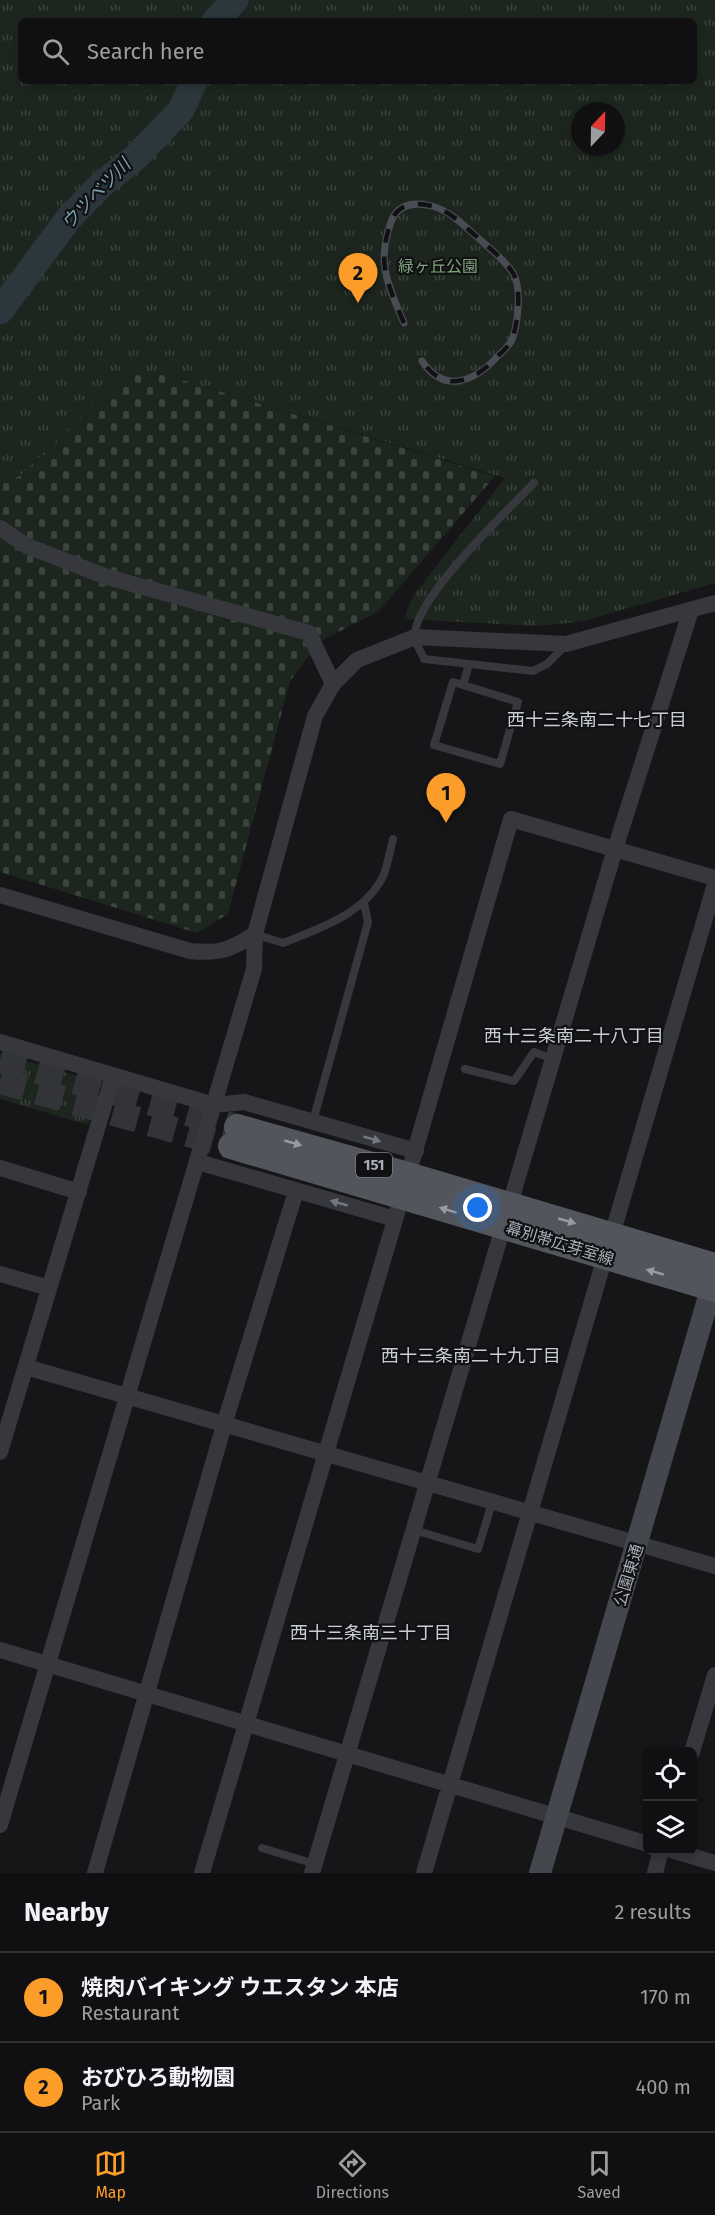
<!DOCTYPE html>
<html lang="en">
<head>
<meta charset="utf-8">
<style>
  :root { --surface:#101012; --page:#19191b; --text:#f1f3f6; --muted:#9c9d9f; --line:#303032; --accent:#fc9c29 }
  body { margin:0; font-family:"Fira Sans","Noto Sans JP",sans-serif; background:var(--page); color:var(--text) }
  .controls { position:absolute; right:18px; bottom:18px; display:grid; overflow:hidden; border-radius:9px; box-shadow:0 3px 9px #0003 }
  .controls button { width:54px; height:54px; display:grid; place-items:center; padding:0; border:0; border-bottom:2px solid var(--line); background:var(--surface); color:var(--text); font:30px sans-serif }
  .compass { position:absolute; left:571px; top:102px; width:54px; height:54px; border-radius:50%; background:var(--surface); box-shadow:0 3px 9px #0003; rotate:22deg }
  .you { position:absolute; left:478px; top:1208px; width:21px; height:21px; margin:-15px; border:4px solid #fff; border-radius:50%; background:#1a73e8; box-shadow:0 0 0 9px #1a73e833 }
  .badge { display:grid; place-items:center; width:39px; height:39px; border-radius:50%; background:var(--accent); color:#111; font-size:20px; font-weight:700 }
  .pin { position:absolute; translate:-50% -50px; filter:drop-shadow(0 2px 3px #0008) }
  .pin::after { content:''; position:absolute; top:32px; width:21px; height:18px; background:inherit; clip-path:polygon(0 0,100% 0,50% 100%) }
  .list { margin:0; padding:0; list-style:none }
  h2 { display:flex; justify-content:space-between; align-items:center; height:78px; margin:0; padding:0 24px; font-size:26px }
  h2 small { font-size:20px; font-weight:400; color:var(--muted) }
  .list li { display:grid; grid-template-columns:39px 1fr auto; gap:18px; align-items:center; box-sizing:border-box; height:90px; padding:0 24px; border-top:2px solid var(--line) }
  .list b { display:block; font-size:22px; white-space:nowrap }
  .list p { margin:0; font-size:20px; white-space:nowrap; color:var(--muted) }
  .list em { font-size:20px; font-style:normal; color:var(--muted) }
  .icon { flex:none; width:33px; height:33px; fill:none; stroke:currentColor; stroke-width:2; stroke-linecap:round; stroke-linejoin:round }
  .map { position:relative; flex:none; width:715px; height:1873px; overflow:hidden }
  .search { position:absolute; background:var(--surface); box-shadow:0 3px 9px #0003; left:18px; right:18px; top:18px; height:66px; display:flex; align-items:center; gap:15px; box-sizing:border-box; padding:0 21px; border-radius:9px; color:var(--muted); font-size:22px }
  .sheet { height:258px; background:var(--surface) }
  nav { display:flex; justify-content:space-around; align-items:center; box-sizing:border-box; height:84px; border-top:2px solid var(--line); background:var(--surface); font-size:16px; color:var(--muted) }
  nav a { display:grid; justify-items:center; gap:3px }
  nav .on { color:var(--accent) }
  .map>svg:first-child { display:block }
</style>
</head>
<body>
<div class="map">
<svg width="715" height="1873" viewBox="0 0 715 1873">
  <defs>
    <pattern id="grass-tufts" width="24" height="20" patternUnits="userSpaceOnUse" patternTransform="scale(1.5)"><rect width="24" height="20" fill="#1d261e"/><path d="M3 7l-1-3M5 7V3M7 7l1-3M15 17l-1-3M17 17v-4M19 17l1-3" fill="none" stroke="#3b433d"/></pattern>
    <pattern id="cemetery-stones" width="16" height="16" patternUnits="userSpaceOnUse" patternTransform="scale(1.5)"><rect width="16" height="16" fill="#1d261e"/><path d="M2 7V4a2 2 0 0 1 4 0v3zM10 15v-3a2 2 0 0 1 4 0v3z" fill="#3b433d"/></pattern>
  </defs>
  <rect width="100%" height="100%" fill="#161618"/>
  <path fill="url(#grass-tufts)" fill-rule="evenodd" d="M0 0H715V583L580 622 537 626 404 619 413 596 505 478 134 365 20 476 0 484ZM21 21H694V81H21ZM580 111H616V147H580Z
    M0 1053 94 1081 99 1090 88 1125 0 1099Z"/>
  <path fill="url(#cemetery-stones)" d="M134 365 495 476 379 611 319 642 290 681 228 914 197 933 0 872V484L20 476Z"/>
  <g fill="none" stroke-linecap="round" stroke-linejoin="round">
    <path stroke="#2b373d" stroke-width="27" d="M215 21 235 0
      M0 311 69 218 102 184 136 157 181 110 194 81"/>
    <path stroke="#333438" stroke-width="26" stroke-dasharray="26 13" stroke-linecap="butt" d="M0 1060 237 1127
      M0 1081 231 1146"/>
    <path stroke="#36383d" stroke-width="8" d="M534 483C508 510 410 602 415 638 416 645 422 653 424 659L533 671 547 664 565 646
      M463 685 453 682 434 745 500 764 518 702 463 685 469 664
      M255 934 283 943C320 928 367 913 384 874 388 863 390 850 393 839
      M465 1069 514 1081 534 1052 553 1059
      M313 1121 368 922 364 903
      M414 1530 478 1549 492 1503
      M262 1848 315 1864"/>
    <path stroke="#36383d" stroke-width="16" d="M0 528 27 546 107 577 309 633 333 684
      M0 895 190 951C220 954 230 950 255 934L315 716 333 684 357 660 415 637 566 644 715 603
      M0 1042 214 1105 244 1102 416 1151
      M198 1162 395 1219
      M0 1168 79 1192
      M408 1175 511 819 715 878
      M612 1235 715 884
      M0 1274 49 1288
      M26 1367 715 1566
      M0 1452 113 1076
      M0 1650 648 1844
      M692 1752 715 1675
      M0 1825 254 969 255 934
      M671 1850 715 1863
      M95 1873 224 1425 296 1191
      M202 1873 402 1196
      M312 1873 615 849 691 610
      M424 1873 605 1257
      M655 1873 661 1850"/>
    <path stroke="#44474d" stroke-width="22" d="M540 1873 715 1276"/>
    <path stroke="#52565c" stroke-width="26" d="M237 1127 408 1175 715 1266
      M231 1146 715 1289"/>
    <g stroke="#494c52" stroke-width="7">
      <path id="rail" d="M404 323C388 285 376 263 391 222 398 203 415 202 432 206 450 211 463 225 477 237 489 248 504 259 513 273 522 288 518 323 512 340 509 346 502 352 497 357 474 382 444 394 422 361"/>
    </g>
    <use href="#rail" stroke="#111113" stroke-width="4.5" stroke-dasharray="14" stroke-linecap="butt"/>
  </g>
  <defs><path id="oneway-solid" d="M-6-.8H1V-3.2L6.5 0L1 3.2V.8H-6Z" transform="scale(1.5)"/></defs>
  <g fill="#747981">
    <use href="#oneway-solid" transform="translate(372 1139) rotate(16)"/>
    <use href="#oneway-solid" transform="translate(339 1203) rotate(-164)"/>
  </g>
  <g fill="#969ca6">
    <use href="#oneway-solid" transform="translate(293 1143) rotate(16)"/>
    <use href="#oneway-solid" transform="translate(448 1210) rotate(-163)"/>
    <use href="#oneway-solid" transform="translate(567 1221) rotate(16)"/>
    <use href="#oneway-solid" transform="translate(655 1272) rotate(-164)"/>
  </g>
  <g text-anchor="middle" stroke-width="4.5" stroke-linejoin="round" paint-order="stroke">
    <rect fill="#111113" stroke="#7a7f87" stroke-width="1.5" x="356" y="1153" width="36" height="24" rx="4.5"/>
    <g font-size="15" font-weight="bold" fill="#a7aeb9">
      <text x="374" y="1170">151</text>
    </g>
    <g font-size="16" fill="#7fa57d" stroke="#111113">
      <text x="438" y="272">緑ヶ丘公園</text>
    </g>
    <g font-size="16" fill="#a7aeb9" stroke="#111113">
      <text transform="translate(560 1243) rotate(17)" y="6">幕別帯広芽室線</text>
      <text transform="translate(628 1575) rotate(-73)" y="6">公園東通</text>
    </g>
    <g font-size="18" font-style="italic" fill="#7ca2b6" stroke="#111113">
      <text transform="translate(96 194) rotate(-46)" y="6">ウツベツ川</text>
    </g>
    <g font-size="18" fill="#c8cdd4" stroke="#111113">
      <text x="597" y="726">西十三条南二十七丁目</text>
      <text x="574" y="1042">西十三条南二十八丁目</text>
      <text x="471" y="1362">西十三条南二十九丁目</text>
      <text x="371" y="1639">西十三条南三十丁目</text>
    </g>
  </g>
</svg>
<div class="controls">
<button><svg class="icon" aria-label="locate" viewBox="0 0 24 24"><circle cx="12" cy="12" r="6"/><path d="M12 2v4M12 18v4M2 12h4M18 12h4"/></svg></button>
<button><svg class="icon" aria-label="layers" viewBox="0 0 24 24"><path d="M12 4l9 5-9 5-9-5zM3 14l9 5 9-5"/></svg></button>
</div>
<svg class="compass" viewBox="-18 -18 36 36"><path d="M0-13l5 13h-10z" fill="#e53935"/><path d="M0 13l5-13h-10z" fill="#9c9d9f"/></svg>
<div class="you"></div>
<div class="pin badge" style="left:446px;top:823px">1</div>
<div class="pin badge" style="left:358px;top:303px">2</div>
<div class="search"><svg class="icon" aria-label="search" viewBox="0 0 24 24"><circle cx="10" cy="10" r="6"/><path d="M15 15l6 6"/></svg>Search here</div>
</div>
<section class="sheet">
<h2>Nearby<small>2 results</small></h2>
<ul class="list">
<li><span class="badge">1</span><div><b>焼肉バイキング ウエスタン 本店</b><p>Restaurant</p></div><em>170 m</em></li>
<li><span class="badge">2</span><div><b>おびひろ動物園</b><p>Park</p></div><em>400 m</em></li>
</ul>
</section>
<nav>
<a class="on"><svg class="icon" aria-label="map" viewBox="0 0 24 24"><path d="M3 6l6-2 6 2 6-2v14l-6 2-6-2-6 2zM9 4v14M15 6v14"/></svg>Map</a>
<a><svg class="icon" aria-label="directions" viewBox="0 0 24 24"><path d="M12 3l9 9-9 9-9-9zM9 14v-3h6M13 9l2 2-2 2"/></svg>Directions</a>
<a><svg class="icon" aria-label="saved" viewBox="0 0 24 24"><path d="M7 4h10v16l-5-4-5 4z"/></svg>Saved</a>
</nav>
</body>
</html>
